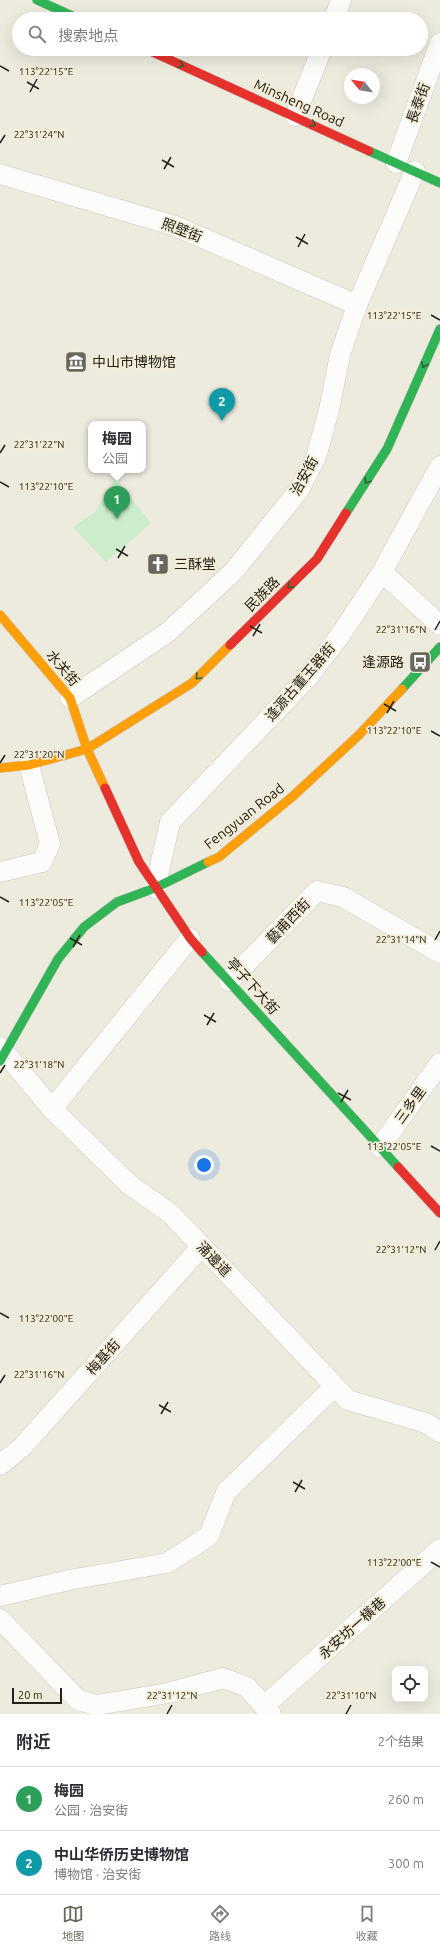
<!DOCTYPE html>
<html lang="zh">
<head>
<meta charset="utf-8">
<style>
  :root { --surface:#fff; --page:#f2f2f3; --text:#2b2b33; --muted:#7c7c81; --line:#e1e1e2; --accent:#6a675e }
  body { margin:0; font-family:Ubuntu,"Noto Sans SC",sans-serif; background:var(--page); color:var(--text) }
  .controls { position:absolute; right:12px; bottom:12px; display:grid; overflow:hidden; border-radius:8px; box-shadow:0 4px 16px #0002 }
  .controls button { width:36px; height:36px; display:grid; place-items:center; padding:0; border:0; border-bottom:1px solid var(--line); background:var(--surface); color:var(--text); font:20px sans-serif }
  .compass { position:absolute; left:344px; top:68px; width:36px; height:36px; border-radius:50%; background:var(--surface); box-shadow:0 4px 16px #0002; rotate:300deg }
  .scale { position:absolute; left:12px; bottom:10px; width:50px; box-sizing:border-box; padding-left:4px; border:2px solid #232119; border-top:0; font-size:11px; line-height:14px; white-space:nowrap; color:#232119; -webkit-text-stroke:3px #f3edd8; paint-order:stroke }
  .you { position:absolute; left:204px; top:1165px; width:14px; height:14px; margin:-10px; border:3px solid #fff; border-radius:50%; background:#1a73e8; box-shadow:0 0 0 6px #1a73e833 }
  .badge { display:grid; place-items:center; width:26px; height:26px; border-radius:50%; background:var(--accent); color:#fff; font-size:13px; font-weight:700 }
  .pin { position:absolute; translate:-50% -33px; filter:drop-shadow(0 1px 2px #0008) }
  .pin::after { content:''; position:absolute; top:21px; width:14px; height:12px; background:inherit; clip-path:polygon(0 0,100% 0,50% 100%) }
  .popup { position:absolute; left:88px; top:421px; width:58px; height:52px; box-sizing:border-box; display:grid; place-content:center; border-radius:8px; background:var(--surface); filter:drop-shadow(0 1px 3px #0005); font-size:13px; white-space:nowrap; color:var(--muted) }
  .popup b { font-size:15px; color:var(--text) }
  .popup::after { content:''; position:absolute; left:50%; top:100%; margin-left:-8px; border:8px solid transparent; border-top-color:var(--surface) }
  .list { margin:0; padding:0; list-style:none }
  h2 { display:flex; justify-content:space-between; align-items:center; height:52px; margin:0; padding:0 16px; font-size:17px }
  h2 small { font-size:13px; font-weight:400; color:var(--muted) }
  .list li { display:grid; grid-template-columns:26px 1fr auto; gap:12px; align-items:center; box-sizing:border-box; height:64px; padding:0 16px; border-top:1px solid var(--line) }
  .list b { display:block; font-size:15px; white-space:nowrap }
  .list p { margin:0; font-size:13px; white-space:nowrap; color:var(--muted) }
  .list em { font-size:13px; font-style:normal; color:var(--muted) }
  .icon { flex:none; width:22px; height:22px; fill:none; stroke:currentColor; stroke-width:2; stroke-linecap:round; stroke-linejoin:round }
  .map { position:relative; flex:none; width:440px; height:1714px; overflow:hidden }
  .search { position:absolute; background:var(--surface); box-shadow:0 4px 16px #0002; left:12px; right:12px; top:12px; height:44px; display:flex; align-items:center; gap:10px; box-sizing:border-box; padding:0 14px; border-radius:22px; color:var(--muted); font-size:15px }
  .sheet { height:180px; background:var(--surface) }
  nav { display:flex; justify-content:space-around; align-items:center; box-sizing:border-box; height:56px; border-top:1px solid var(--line); background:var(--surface); font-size:11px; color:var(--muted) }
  nav a { display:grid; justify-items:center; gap:2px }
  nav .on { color:var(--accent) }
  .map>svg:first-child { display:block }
</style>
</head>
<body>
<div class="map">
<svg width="440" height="1714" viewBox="0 0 440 1714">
  <rect width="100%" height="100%" fill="#edeade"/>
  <path fill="#ccedcb" d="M115 478 151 523 106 562 73 527 95 512Z"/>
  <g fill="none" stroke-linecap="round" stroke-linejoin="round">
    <g stroke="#cac8bf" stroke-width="21">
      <path id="street" d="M334 19 341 0
        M295 116 322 49
        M396 163 440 43
        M0 174 175 226 357 305
        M382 572 440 625
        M70 698 168 632 234 571 299 490 316 457 329 410 340 355 357 305 415 171
        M0 872 42 862 50 844 29 765
        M155 888 170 822 309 676 341 634 382 572 440 466
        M229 981 317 891 343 897 440 953
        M0 1047 52 1109 130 1185 171 1214 348 1400 426 1423 440 1432
        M52 1109 190 938
        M380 1147 440 1063
        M0 1465 22 1447 202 1246
        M0 1596 69 1580 167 1563 209 1536 226 1492 334 1387
        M0 1619 78 1700 96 1705 168 1693 223 1678 247 1687 271 1714
        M264 1706 440 1549"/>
    </g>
    <g stroke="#cac8bf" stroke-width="10">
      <path id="fast" d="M37 0 79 19
        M369 151 440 183
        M346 513 387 449 440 329
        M402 689 440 647
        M202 952 398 1167
        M0 1061 58 959 84 927 117 902 155 888 208 862"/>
    </g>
    <g stroke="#cac8bf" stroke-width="10">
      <path id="slow" d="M0 615 70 698 87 749 105 788
        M0 768 29 765 87 749 192 683 230 645
        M208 862 219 857 292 797 359 735 402 689"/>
    </g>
    <g stroke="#cac8bf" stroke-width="10">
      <path id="jam" d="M146 49 369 151
        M230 645 317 559 346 513
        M105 788 139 862 190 938 202 952
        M398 1167 440 1213"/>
    </g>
    <use href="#street" stroke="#fcfcfa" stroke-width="20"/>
    <use href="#fast" stroke="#30b455" stroke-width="9"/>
    <use href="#slow" stroke="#ff9f0a" stroke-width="9"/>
    <use href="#jam" stroke="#e5322d" stroke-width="9"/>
  </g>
  <defs><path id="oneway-chevron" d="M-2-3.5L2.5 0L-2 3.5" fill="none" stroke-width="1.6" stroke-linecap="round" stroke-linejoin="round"/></defs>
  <g stroke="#296334">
    <use href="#oneway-chevron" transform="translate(181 65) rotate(24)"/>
    <use href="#oneway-chevron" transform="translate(313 124) rotate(25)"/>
    <use href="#oneway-chevron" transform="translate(424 365) rotate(114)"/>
    <use href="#oneway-chevron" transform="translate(367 481) rotate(122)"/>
    <use href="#oneway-chevron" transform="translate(290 586) rotate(135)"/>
    <use href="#oneway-chevron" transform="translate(198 677) rotate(135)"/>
  </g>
  <path fill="none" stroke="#232119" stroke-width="1.5" d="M0 66 9 71M27 82 39 89M30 92 37 79M0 143 5 135M162 160 174 167M164 169 171 157M296 237 308 244M298 247 305 234M431 315 440 320M0 453 5 445M0 482 9 487M116 549 128 556M118 558 125 546M250 626 262 633M435 630 440 621M253 636 260 624M384 704 396 711M387 713 394 701M431 731 440 736M0 763 5 755M0 897 9 902M70 938 82 945M435 940 440 931M73 947 80 935M204 1015 216 1022M207 1025 214 1013M0 1073 5 1065M338 1093 351 1100M341 1102 348 1090M431 1146 440 1151M435 1250 440 1241M0 1313 9 1318M0 1383 5 1375M159 1405 171 1412M161 1414 168 1402M293 1482 305 1489M295 1492 302 1480M431 1562 440 1567M167 1714 172 1705M346 1714 351 1705"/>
  <defs>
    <g id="museum-square" transform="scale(1.15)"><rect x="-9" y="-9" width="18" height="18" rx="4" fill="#6a675e" stroke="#f3edd8"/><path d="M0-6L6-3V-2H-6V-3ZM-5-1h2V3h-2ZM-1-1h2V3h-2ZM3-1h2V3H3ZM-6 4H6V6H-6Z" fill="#fff"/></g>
    <g id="church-square" transform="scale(1.15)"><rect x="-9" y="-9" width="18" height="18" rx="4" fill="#6a675e" stroke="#f3edd8"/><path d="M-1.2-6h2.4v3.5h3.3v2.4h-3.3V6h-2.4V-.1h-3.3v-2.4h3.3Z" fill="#fff"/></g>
    <g id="bus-square" transform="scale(1.15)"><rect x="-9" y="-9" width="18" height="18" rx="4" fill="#6a675e" stroke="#f3edd8"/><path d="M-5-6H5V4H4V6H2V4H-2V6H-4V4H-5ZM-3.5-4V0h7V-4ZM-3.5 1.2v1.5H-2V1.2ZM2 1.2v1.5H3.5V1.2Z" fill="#fff"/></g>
  </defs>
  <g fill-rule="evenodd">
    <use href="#museum-square" x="76" y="362"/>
    <use href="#church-square" x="158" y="564"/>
    <use href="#bus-square" x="420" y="662"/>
  </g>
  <g text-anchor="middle" stroke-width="3.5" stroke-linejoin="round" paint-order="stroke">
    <g font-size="14" fill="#232119" stroke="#f3edd8">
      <text transform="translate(299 103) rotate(24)" y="5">Minsheng Road</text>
      <text transform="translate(418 103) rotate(-70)" y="5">長泰街</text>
      <text transform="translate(182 230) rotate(21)" y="5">照壁街</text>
      <text transform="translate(304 476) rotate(-61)" y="5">治安街</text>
      <text transform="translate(262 594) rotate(-45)" y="5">民族路</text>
      <text transform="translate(63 668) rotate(50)" y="5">水关街</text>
      <text transform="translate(300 682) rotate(-49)" y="5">逢源古董玉器街</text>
      <text transform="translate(244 816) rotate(-38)" y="5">Fengyuan Road</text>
      <text transform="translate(288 921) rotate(-46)" y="5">藝甫西街</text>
      <text transform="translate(253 986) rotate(48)" y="5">亭子下大街</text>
      <text transform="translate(410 1105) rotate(-54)" y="5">三多里</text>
      <text transform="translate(214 1259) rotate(46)" y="5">涌邊道</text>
      <text transform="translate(103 1357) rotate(-48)" y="5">梅基街</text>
      <text transform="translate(352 1628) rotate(-42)" y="5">永安坊一橫巷</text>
    </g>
    <g font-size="14" fill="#232119" stroke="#f3edd8" text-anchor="start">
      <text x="92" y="367">中山市博物馆</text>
      <text x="174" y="569">三酥堂</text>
      <text x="404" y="667" text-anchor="end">逢源路</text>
    </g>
  </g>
  <g font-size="10" text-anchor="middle" fill="#232119" stroke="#f3edd8" stroke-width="3.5" stroke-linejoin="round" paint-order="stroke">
    <text x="46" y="75">113°22'15"E</text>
    <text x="39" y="138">22°31'24"N</text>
    <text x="394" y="319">113°22'15"E</text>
    <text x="39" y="448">22°31'22"N</text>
    <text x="46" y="490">113°22'10"E</text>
    <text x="401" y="633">22°31'16"N</text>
    <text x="394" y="734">113°22'10"E</text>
    <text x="39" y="758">22°31'20"N</text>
    <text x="46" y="906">113°22'05"E</text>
    <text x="401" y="943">22°31'14"N</text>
    <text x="39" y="1068">22°31'18"N</text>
    <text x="394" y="1150">113°22'05"E</text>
    <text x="401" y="1253">22°31'12"N</text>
    <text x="46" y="1322">113°22'00"E</text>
    <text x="39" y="1378">22°31'16"N</text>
    <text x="394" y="1566">113°22'00"E</text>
    <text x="172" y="1699">22°31'12"N</text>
    <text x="351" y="1699">22°31'10"N</text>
  </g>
</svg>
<div class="controls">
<button><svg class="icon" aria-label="locate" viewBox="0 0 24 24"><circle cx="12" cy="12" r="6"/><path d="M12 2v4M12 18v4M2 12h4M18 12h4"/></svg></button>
</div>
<svg class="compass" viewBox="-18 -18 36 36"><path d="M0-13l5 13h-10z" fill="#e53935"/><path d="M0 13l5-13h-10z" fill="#7c7c81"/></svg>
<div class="scale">20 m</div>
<div class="you"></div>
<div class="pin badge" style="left:117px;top:519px;background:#2e9e5b">1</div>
<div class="popup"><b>梅园</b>公园</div>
<div class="pin badge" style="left:222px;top:421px;background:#0f9aa8">2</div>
<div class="search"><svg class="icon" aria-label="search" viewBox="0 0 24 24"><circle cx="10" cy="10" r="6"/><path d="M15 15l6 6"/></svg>搜索地点</div>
</div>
<section class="sheet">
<h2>附近<small>2个结果</small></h2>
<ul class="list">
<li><span class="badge" style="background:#2e9e5b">1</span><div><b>梅园</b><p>公园 · 治安街</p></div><em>260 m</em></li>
<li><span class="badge" style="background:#0f9aa8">2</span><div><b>中山华侨历史博物馆</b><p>博物馆 · 治安街</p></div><em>300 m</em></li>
</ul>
</section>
<nav>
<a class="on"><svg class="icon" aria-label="map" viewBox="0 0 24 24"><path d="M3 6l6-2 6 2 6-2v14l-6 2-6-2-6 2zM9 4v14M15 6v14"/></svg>地图</a>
<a><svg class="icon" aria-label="directions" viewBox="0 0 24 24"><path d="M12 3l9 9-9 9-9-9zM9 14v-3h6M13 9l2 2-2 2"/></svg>路线</a>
<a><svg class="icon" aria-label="saved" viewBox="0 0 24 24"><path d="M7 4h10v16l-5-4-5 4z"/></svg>收藏</a>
</nav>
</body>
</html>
